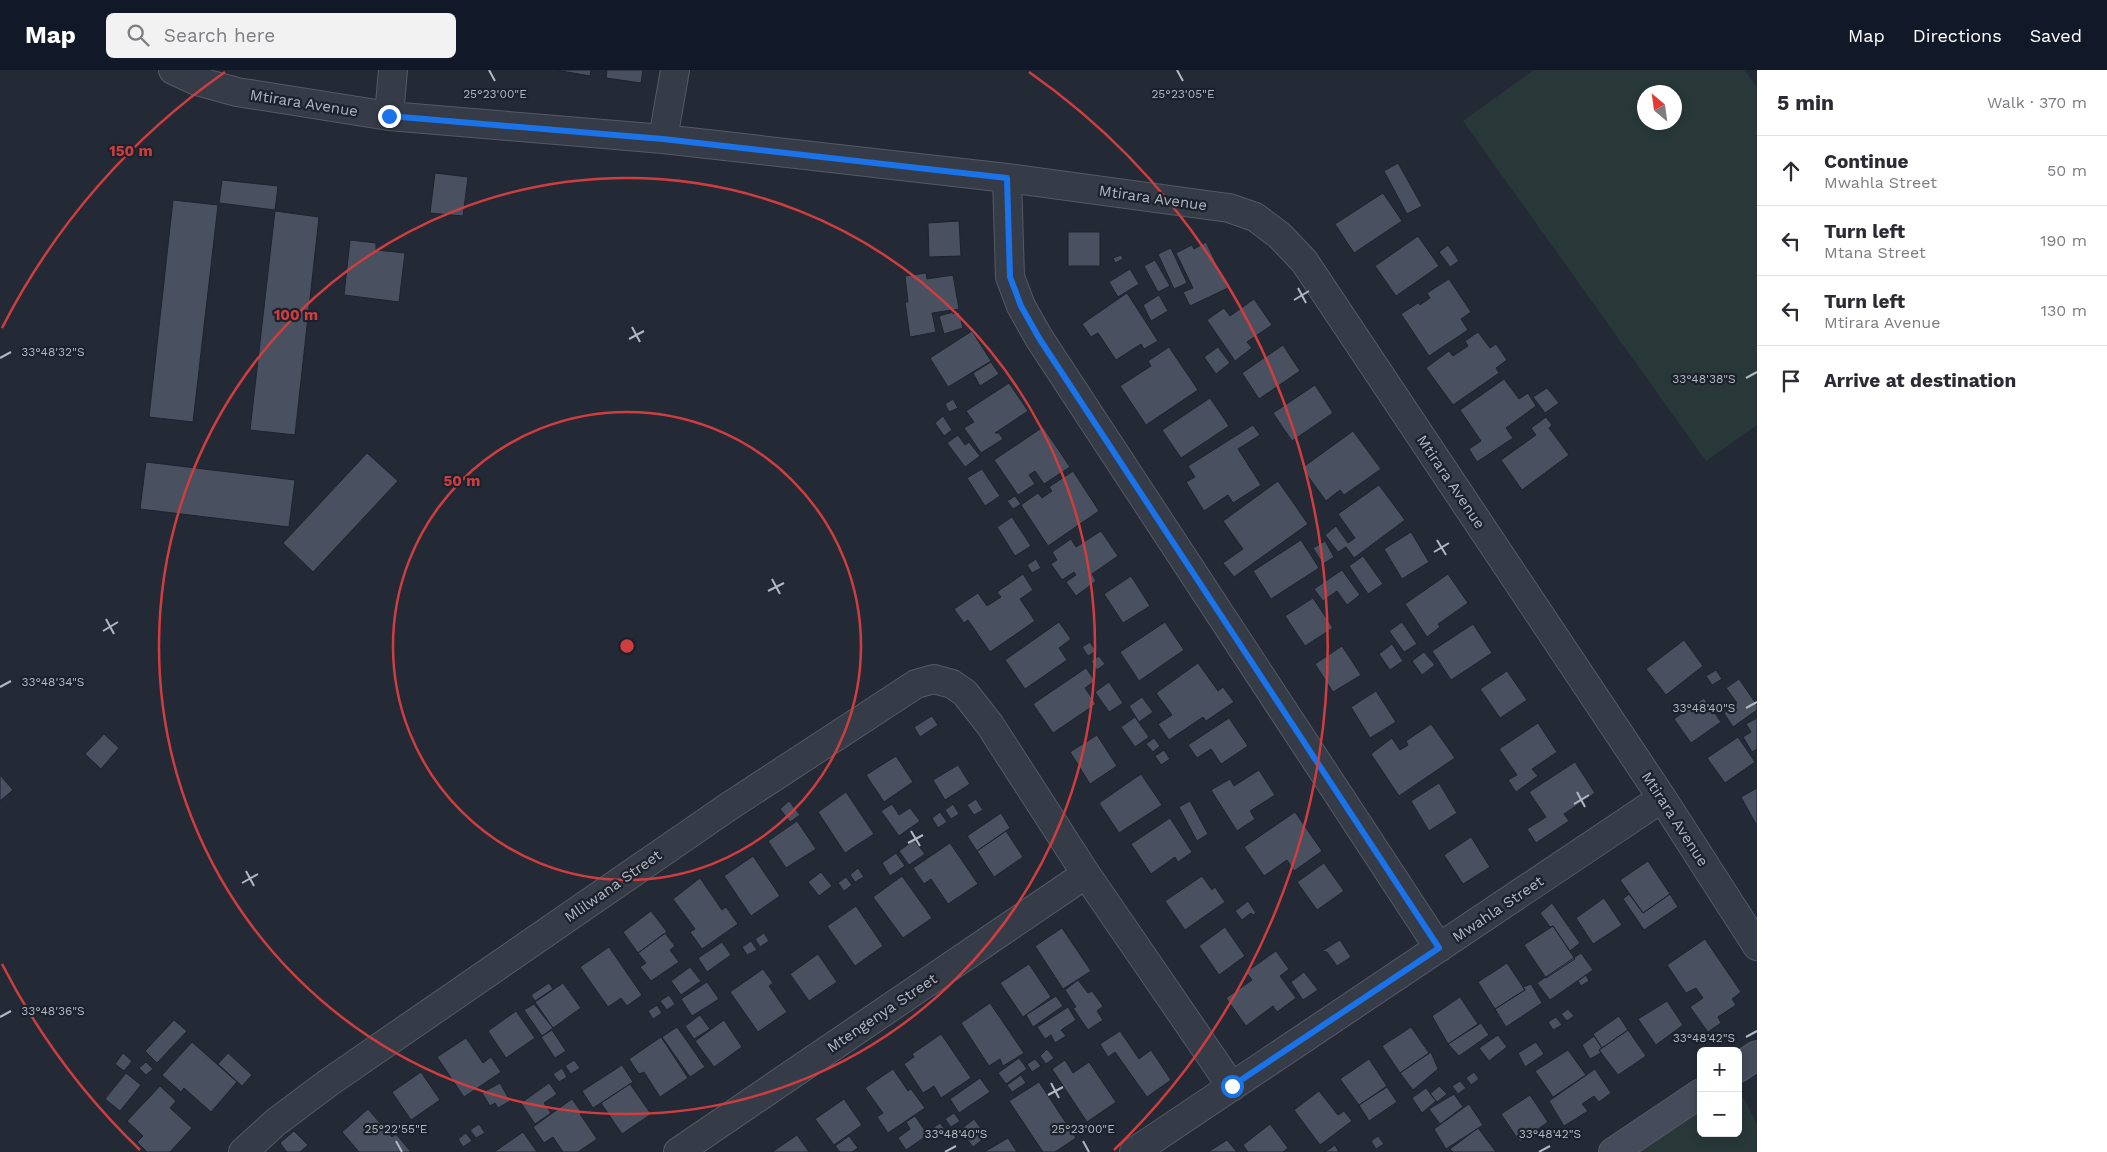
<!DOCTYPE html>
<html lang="en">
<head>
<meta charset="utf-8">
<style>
  :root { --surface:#fff; --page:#f2f2f3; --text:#2b2b33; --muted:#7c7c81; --line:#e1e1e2; --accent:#111827 }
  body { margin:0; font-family:"Work Sans",sans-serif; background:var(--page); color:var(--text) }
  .controls { position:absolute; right:15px; bottom:15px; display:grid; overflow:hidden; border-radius:8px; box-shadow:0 2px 8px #0003 }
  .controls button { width:45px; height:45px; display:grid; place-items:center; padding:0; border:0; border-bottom:1px solid var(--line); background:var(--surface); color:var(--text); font:25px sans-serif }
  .compass { position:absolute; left:1637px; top:15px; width:45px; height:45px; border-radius:50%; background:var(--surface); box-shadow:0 2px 8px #0003; rotate:331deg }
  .stop { position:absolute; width:15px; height:15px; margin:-11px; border:4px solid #1a73e8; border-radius:50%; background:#fff }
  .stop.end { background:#1a73e8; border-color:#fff; box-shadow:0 1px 5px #0008 }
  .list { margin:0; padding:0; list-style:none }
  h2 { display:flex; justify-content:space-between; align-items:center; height:65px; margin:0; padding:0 20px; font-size:21px }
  h2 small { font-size:16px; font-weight:400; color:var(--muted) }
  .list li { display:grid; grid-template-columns:32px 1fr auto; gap:15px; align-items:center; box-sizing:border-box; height:70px; padding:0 20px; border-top:1px solid var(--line) }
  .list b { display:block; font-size:19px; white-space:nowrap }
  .list p { margin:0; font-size:16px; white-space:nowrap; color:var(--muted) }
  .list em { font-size:16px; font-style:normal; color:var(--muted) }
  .icon { flex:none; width:28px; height:28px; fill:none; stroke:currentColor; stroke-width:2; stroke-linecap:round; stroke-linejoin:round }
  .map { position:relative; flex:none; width:1757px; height:1082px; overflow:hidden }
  header { display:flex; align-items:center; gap:30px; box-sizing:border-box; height:70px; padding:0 25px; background:var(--accent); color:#fff }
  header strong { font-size:24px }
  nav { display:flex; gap:28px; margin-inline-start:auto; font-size:18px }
  .search { width:350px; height:45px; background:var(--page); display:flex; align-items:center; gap:12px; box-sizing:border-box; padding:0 18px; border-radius:8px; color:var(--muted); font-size:19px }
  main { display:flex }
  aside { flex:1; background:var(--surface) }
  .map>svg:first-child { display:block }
</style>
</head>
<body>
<header>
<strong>Map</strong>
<div class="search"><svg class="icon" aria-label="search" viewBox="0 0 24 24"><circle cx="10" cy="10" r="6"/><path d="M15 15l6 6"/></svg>Search here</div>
<nav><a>Map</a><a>Directions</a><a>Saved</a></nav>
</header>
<main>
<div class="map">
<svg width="1757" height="1082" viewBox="0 0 1757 1082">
  <rect width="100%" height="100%" fill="#232a36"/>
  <path fill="#283839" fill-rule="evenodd" d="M1534 0H1744L1757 17V355L1706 391 1463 51ZM1644 22H1674V52H1644Z
    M1738 1018 1757 1054V1082H1613L1701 1023V1063H1738Z"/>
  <path fill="#495160" stroke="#1e232e" d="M556 0H591L590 6Z
    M607 0H643L641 13 606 8Z
    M1398 93 1422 136 1407 144 1384 101Z
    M435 103 468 107 463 146 430 143Z
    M222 110 278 116 275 140 219 133Z
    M1383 123 1402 151 1354 183 1335 154Z
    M173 130 218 135 193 352 149 347Z
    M275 141 319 147 295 365 250 360Z
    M959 151 961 186 929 187 928 153Z
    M1068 162H1100V196H1068Z
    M1418 166 1439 196 1396 226 1375 196Z
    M350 170 376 173V180L405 183 399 232 344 225Z
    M1206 172 1228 218 1190 236 1183 222 1193 218 1176 183 1192 175 1194 179Z
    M1448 175 1459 191 1450 197 1439 182Z
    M1171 178 1187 213 1174 219 1158 184Z
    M1121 185 1123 189 1115 193 1113 188Z
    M1155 190 1170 216 1158 222 1144 196Z
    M1130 199 1139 214 1118 227 1109 212Z
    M926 203 927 209 953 205 959 239 932 243 936 262 910 267 905 232H908L905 206Z
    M1449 209 1471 242 1461 249 1468 260 1429 286 1401 244 1418 233 1420 235 1430 228 1427 223Z
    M1127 223 1158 271 1144 279 1141 274 1116 290 1098 263 1091 267 1082 254Z
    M1159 225 1168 241 1151 251 1143 235Z
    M1254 229 1272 255 1247 272 1252 278 1235 291 1207 250 1224 238 1230 246Z
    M953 242V244L959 242 963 258 944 264 939 246Z
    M972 261 991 291 948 317 930 288Z
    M1478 262 1490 278 1496 274 1507 290 1496 298 1499 303 1453 335 1426 298 1449 281 1453 286 1468 276 1465 271Z
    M1283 275 1300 301 1259 329 1242 303Z
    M1169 277 1198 320 1146 355 1120 316 1151 296 1148 291Z
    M1218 277 1230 293 1216 304 1204 287Z
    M991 292 999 304 980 316 973 303Z
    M1504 309 1519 329 1528 323 1536 336 1506 358 1513 368 1477 392 1469 379 1481 371 1460 340Z
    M1009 313 1028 341 995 363H999L1003 369 981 383 964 358 974 352 966 341Z
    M1315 315 1333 343 1292 371 1273 343Z
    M1547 318 1559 333 1545 343 1533 327Z
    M1210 328 1229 356 1181 388 1162 360Z
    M953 329 958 338 949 342 945 334Z
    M943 346 952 360 944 366 935 353Z
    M1546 347 1552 355 1549 358 1569 385 1522 420 1501 390 1536 365 1531 358Z
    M1253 355 1260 365 1238 379 1261 415 1233 433 1228 425 1204 441 1186 412 1195 407 1188 396Z
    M1043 357 1070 397 1044 414 1035 401 1029 405 1035 414 1018 425 994 390Z
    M1353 361 1381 399 1344 425 1340 420 1326 431 1302 398Z
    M958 365 965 375 969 372 980 386 965 397 947 373Z
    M367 383 398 411 313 502 283 473Z
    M146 392 295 410 289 457 140 439Z
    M982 399 1000 426 985 436 967 408Z
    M1073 401 1099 441 1048 476 1021 435 1038 423 1042 428 1052 421 1049 417Z
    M1278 411 1308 454 1234 507 1223 493 1243 479 1223 451Z
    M1379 415 1405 450 1354 488 1346 477 1338 482 1325 465 1336 456 1348 473 1355 468 1338 444Z
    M1015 426 1021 434 1013 439 1007 431Z
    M1012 447 1031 476 1015 486 997 457Z
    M1101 461 1118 486 1092 504 1096 511 1076 526 1066 512 1076 505 1074 502 1062 510 1051 494 1057 490 1052 482 1071 469 1076 477Z
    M1411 462 1429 492 1402 509 1384 479Z
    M1301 470 1319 498 1271 529 1253 501Z
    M1325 471 1334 487 1323 494 1313 478Z
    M1363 486 1383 514 1368 524 1349 496Z
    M1036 489 1041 498 1032 503 1027 495Z
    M1342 500 1360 525 1347 535 1337 521 1323 531 1314 519Z
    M1023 504 1033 520 1020 529 1035 551 990 582 968 550 964 553 954 539 978 523 987 536 1001 527 997 522Z
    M1448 504 1468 533 1438 554 1440 557 1427 567 1405 534Z
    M1131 506 1150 536 1123 553 1104 524Z
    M1313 528 1333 558 1305 576 1285 546Z
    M1059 552 1071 569 1059 578 1067 590 1025 619 1005 590Z
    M1165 552 1184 580 1139 611 1120 582Z
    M1402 552 1417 574 1404 582 1389 561Z
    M1473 554 1492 583 1451 610 1432 581Z
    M1684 570 1703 596 1666 625 1646 599Z
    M1090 572 1096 581 1088 586 1082 577Z
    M1392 574 1403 591 1390 600 1379 584Z
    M1342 576 1361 605 1333 622 1315 594Z
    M1424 582 1435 595 1422 605 1412 591Z
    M1099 586 1105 594 1097 600 1091 591Z
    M1198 593 1218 621 1223 617 1234 632 1206 651 1203 647 1169 670 1158 654 1172 645 1156 623Z
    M1086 598 1095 611 1085 618 1096 634 1053 663 1033 634Z
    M1716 600 1722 609 1712 615 1706 606Z
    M1507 601 1527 630 1500 648 1480 619Z
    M1739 609 1757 635V640L1733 657 1724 643 1737 633 1726 618Z
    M1109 612 1123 633 1109 642 1095 622Z
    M1376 621 1396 652 1370 668 1351 637Z
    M1142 627 1153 642 1139 652 1129 636Z
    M1704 628 1721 652 1691 673 1674 649Z
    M932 646 938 655 920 667 914 657Z
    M1135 647 1149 667 1135 677 1121 657Z
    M1229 648 1248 676 1221 694 1211 679 1197 688 1188 675Z
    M1757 648V679L1752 682 1743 667 1751 662 1746 654Z
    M1538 653 1557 682 1532 699 1538 706 1516 722 1508 710 1517 705 1499 679Z
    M1431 654 1455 688 1399 726 1371 684 1392 668 1400 680 1408 675 1406 671Z
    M104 664 119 678 101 699 85 684Z
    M1097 665 1117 696 1090 714 1070 682Z
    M1738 667 1755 692 1725 713 1707 688Z
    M1154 668 1160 676 1153 682 1146 674Z
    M1164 680 1170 689 1161 695 1155 686Z
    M896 686 913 712 884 732 866 705Z
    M1575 692 1595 723 1564 744 1569 751 1536 773 1527 759 1546 747 1529 722Z
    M958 695 970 714 945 730 933 710Z
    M1259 700 1275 725 1250 741 1255 749 1237 761 1211 720 1230 709 1234 716Z
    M1141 704 1162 735 1119 763 1099 733Z
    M0 705 13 720 0 731Z
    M1439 713 1457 743 1429 761 1411 731Z
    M1757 718V756L1741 727Z
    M846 722 874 764 845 783 818 742Z
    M976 729 983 740 974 745 967 735Z
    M789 731 800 745 790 752 780 739Z
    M1190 731 1208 764 1197 771 1179 737Z
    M892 734 899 745 910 738 920 751 899 766 881 741Z
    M953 734 959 744 951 749 945 740Z
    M940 742 947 752 938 758 932 748Z
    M1295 742 1322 781 1294 801 1287 790 1264 806 1244 777Z
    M1001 743 1010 758 977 781 967 766Z
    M1170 748 1192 782 1178 792 1175 787 1151 804 1131 774Z
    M797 751 816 779 786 798 768 771Z
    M1006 761 1023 787 994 807 977 781Z
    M1471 767 1490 797 1463 814 1444 785Z
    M914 770 925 784 909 795 899 781Z
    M950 773 978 814 948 834 931 809 924 814 913 798Z
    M896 783 905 796 890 806 882 793Z
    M753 786 780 826 751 846 724 806Z
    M1648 791 1670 824 1643 843 1620 810Z
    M1324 793 1344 821 1317 840 1297 812Z
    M858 798 864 807 855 812 850 805Z
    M821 802 832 816 819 826 808 812Z
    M902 806 932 848 903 868 873 827Z
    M1202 806 1212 820 1215 817 1225 832 1185 860 1165 831Z
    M846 807 852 815 844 821 838 813Z
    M700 808 722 840 726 837 738 854 702 879 690 862 695 859 673 829Z
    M1629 824 1643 843 1670 824 1678 837 1644 860 1623 829Z
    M1604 828 1622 855 1593 874 1576 848Z
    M1248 831 1256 843 1253 845 1251 843 1242 850 1235 841Z
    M1552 833 1580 873 1570 881 1553 856 1550 857 1540 843Z
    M856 836 883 876 855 896 827 856Z
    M651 841 667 862 638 883 623 862Z
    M1553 856 1575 889 1546 908 1524 875Z
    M1225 857 1245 886 1219 905 1199 876Z
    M1062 858 1091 901 1063 919 1035 876Z
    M665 863 675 876 670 880 679 892 651 911 640 897 646 893 638 883Z
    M764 863 769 871 760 877 755 869Z
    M1705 869 1741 922 1732 929 1736 935 1718 947 1721 953 1708 962 1690 937 1703 928 1696 918 1686 923 1667 895Z
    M1340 870 1351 887 1337 896 1327 882 1322 881Z
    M751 871 757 880 747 885 742 877Z
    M722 872 731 885 707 902 698 888Z
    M609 877 642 925 627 936 621 928 608 937 580 897Z
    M1276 881 1289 899 1280 906 1296 928 1277 942 1273 936 1246 956 1226 928 1252 910 1246 902Z
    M1581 883 1593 900 1550 930 1537 913Z
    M818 884 837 912 809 931 790 904Z
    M1507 893 1525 920 1495 939 1478 912Z
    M1029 894 1051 927 1023 947 1000 913Z
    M690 897 701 911 681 925 671 911Z
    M763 899 773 913 769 916 787 942 758 962 730 922Z
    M1304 902 1318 920 1303 930 1291 912Z
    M1586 905 1589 911 1581 916 1578 911Z
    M1078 910 1088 923 1092 921 1103 936 1097 941 1103 950 1088 960 1073 938 1076 937 1065 920Z
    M707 912 719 929 692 946 681 929Z
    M549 913 553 919 535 931 531 925Z
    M563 913 581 938 553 958 535 932Z
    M1531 914 1542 933 1506 957 1495 939 1525 920 1523 917Z
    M669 925 675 934 667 940 660 931Z
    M1056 926 1063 936 1033 957 1026 945Z
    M1460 927 1478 954 1448 974 1432 946Z
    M1667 931 1683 955 1656 975 1638 949Z
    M990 933 1024 983 1003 996 1000 989 989 996 961 953Z
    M534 934 553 958 542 966 524 940Z
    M657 935 662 943 653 949 648 941Z
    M1068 937 1076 950 1061 960 1066 966 1055 973 1051 965 1045 969 1037 957Z
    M1568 939 1574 946 1567 951 1561 944Z
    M516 941 535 968 506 988 488 961Z
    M700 945 710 959 694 969 685 956Z
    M1619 946 1628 960 1602 978 1593 964Z
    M1556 947 1562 955 1553 960 1548 952Z
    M174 950 187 961 157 993 145 981Z
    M724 950 742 977 714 997 695 971Z
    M1481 953 1489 965 1459 986 1448 974Z
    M677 957 705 997 690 1007 662 967Z
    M1411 957 1429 983 1400 1003 1382 976Z
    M552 960 566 981 555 988 541 967Z
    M1628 960 1646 986 1618 1005 1599 980Z
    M1120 961 1139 989 1151 980 1171 1010 1147 1027 1115 982 1108 987 1100 974Z
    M941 964 971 1008 941 1028 934 1016 923 1023 904 994 914 987 912 984Z
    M1498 965 1507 977 1489 991 1479 978Z
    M1594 966 1602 978 1599 980 1601 983 1590 989 1582 975Z
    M661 967 688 1008 660 1027 644 1002 639 1004 629 989Z
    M466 968 483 993 491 987 501 1002 464 1027 437 987Z
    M192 972 237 1012 211 1042 184 1018 181 1022 162 1005Z
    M1536 972 1544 984 1525 997 1518 983Z
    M1047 979 1054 988 1046 994 1040 986Z
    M1568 980 1586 1005 1553 1027 1535 1001Z
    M1431 982 1438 999 1413 1020 1400 1003Z
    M123 983 132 991 124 1001 115 994Z
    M228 983 252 1005 242 1016 218 994Z
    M1019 988 1027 999 1006 1014 998 1003Z
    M1035 989 1041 996 1032 1002 1027 994Z
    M1369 989 1387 1016 1359 1035 1340 1009Z
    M574 990 580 998 571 1004 565 996Z
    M1065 990 1073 1003 1089 992 1116 1032 1087 1052 1052 999Z
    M146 992 153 999 146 1005 139 998Z
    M622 995 633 1012 593 1038 582 1021Z
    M562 998 567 1007 559 1012 553 1004Z
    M893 999 908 1021 911 1019 925 1038 888 1063 877 1047 883 1043 865 1018Z
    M1595 999 1611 1023 1599 1032 1594 1026 1582 1034 1588 1041 1564 1056 1549 1031Z
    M421 1002 440 1030 411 1050 392 1022Z
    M1474 1002 1479 1009 1471 1015 1466 1008Z
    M126 1003 141 1015 120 1041 105 1029Z
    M1021 1005 1026 1013 1012 1022 1007 1015Z
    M980 1008 990 1022 959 1043 950 1029Z
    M1460 1011 1466 1018 1458 1024 1452 1016Z
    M1039 1012 1076 1068 1055 1082H1043L1009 1031Z
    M500 1013 510 1031 498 1038 495 1033 490 1036 482 1023Z
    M549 1013 557 1024 544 1033 551 1043 535 1054 521 1033Z
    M630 1014 651 1044 622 1064 601 1033Z
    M160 1016 176 1031 170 1038 192 1058 170 1082H147L137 1072 143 1066 127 1051Z
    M1439 1016 1447 1024 1437 1032 1430 1024Z
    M1387 1017 1397 1032 1369 1051 1359 1035Z
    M1426 1018 1436 1031 1422 1043 1412 1028Z
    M1319 1021 1338 1045 1344 1041 1352 1051 1320 1075 1294 1040Z
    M1454 1024 1463 1037 1440 1054 1429 1039Z
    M1530 1025 1548 1052 1520 1072 1501 1044Z
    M572 1029 582 1043 580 1044 597 1069 578 1082H563L553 1067 544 1073 533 1057Z
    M844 1029 862 1055 834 1075 815 1049Z
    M1469 1034 1483 1055 1446 1079 1434 1059Z
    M368 1039 392 1067 396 1064 411 1082H359L342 1062Z
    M954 1043 960 1051 951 1057 945 1049Z
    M915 1046 928 1065 906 1080 898 1068 910 1059 906 1052Z
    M974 1049 987 1066 973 1077 960 1060Z
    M940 1053 946 1061 939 1066 933 1058Z
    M479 1054 485 1063 476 1068 470 1060Z
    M1270 1054 1288 1078 1283 1082H1248L1243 1075Z
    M1478 1058 1496 1082H1453L1450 1079Z
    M294 1061 308 1075 300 1082H287L280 1073Z
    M523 1062 537 1082H494Z
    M466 1063 472 1071 463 1077 458 1069Z
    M797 1065 809 1082H772Z
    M849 1066 858 1078 852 1082H840L835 1076Z
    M1378 1066 1384 1074 1376 1079 1371 1071Z
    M1008 1068 1017 1082H984Z
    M1227 1070 1237 1082H1208Z
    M1335 1075 1339 1082H1325Z"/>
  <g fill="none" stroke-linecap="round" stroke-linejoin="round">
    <g stroke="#545a65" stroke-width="30">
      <path id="street" d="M173 0 197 11 237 22 389 46 663 69 1007 108 1229 138 1255 147 1279 165 1304 191 1662 728 1757 876
        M389 46 393 0
        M663 69 675 0
        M1007 108 1010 207 1021 236 1039 268 1439 878
        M243 1082 276 1052 328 1013 728 737 916 614 934 609 952 614 965 623 990 655 1086 804 1232 1017
        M678 1082 1086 804
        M1134 1082 1662 728"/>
    </g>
    <g stroke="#545a65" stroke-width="30">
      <path id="secondary" d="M1738 998 1757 985
        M1613 1082 1701 1023"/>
    </g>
    <use href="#street" stroke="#363c47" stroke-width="28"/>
    <use href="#secondary" stroke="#454b5a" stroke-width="28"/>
  </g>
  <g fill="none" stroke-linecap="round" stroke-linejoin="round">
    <path stroke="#1a73e8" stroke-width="6" d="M389 46 663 69 1007 108 1010 207 1021 236 1039 268 1439 878 1232 1016"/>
  </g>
  <path fill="none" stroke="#b1b7c3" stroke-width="2" d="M489 0 495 11M1177 0 1183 11M1298 218 1306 233M1294 230 1309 221M632 257 640 272M629 269 644 261M0 288 11 282M1746 308 1757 302M1437 470 1446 485M1434 482 1449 473M772 509 780 524M768 521 784 513M106 549 114 564M103 561 118 552M0 617 11 611M1746 638 1757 632M1577 722 1585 737M1574 734 1589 725M911 761 920 776M908 773 923 765M246 801 254 816M242 813 258 804M0 947 11 941M1746 967 1757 961M1051 1013 1059 1028M1048 1025 1063 1017M396 1071 402 1082M1083 1071 1089 1082M945 1082 956 1076M1539 1082 1550 1076"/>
  <g fill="none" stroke="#d03d3f" stroke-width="2.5">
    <circle cx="627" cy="576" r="234"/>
    <circle cx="627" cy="576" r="468"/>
    <path d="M140 1080A701 701 0 0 1 2 894M2 258A701 701 0 0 1 225 2M1029 2A701 701 0 0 1 1114 1080"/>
  </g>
  <g text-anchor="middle" stroke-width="4.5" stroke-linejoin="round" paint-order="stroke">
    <g font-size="15" fill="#b1b7c3" stroke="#1c212c">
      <text transform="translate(304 33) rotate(9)" y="5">Mtirara Avenue</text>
      <text transform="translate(1153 128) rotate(8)" y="5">Mtirara Avenue</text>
      <text transform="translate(1451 412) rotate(56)" y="5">Mtirara Avenue</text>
      <text transform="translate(1675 749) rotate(57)" y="5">Mtirara Avenue</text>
      <text transform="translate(613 816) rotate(-35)" y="5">Mlilwana Street</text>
      <text transform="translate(1498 839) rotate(-34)" y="5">Mwahla Street</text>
      <text transform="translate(882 943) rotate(-34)" y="5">Mtengenya Street</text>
    </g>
  </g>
  <g font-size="12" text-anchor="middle" fill="#b1b7c3" stroke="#1c212c" stroke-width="4.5" stroke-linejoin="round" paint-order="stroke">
    <text x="495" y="28">25°23'00"E</text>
    <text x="1183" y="28">25°23'05"E</text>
    <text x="53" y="286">33°48'32"S</text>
    <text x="1704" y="313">33°48'38"S</text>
    <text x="53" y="616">33°48'34"S</text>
    <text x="1704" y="642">33°48'40"S</text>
    <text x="53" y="945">33°48'36"S</text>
    <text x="1704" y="972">33°48'42"S</text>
    <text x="396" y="1063">25°22'55"E</text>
    <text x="1083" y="1063">25°23'00"E</text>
    <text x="956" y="1068">33°48'40"S</text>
    <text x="1550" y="1068">33°48'42"S</text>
  </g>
  <circle cx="627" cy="576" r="8" fill="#d03d3f" stroke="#1c212c" stroke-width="2.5"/>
  <g font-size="15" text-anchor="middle" font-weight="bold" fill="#d03d3f" stroke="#1c212c" stroke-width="4.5" stroke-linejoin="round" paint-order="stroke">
    <text x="131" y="86">150 m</text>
    <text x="296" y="250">100 m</text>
    <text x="462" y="416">50 m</text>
  </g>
</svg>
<div class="controls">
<button>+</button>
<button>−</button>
</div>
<svg class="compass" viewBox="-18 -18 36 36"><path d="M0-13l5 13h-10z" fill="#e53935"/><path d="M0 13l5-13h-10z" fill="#7c7c81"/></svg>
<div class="stop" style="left:1232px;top:1016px"></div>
<div class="stop end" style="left:389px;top:46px"></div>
</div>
<aside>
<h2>5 min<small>Walk · 370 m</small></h2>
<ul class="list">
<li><svg class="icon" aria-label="ahead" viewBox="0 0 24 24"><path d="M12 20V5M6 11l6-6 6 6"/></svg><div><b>Continue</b><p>Mwahla Street</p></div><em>50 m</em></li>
<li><svg class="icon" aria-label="left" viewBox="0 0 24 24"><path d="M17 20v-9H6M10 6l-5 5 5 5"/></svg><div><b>Turn left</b><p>Mtana Street</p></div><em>190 m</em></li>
<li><svg class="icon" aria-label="left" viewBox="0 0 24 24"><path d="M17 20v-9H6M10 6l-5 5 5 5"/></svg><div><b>Turn left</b><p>Mtirara Avenue</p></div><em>130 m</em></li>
<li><svg class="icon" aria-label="arrive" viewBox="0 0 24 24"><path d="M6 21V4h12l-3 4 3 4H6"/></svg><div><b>Arrive at destination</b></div></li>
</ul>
</aside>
</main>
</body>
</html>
